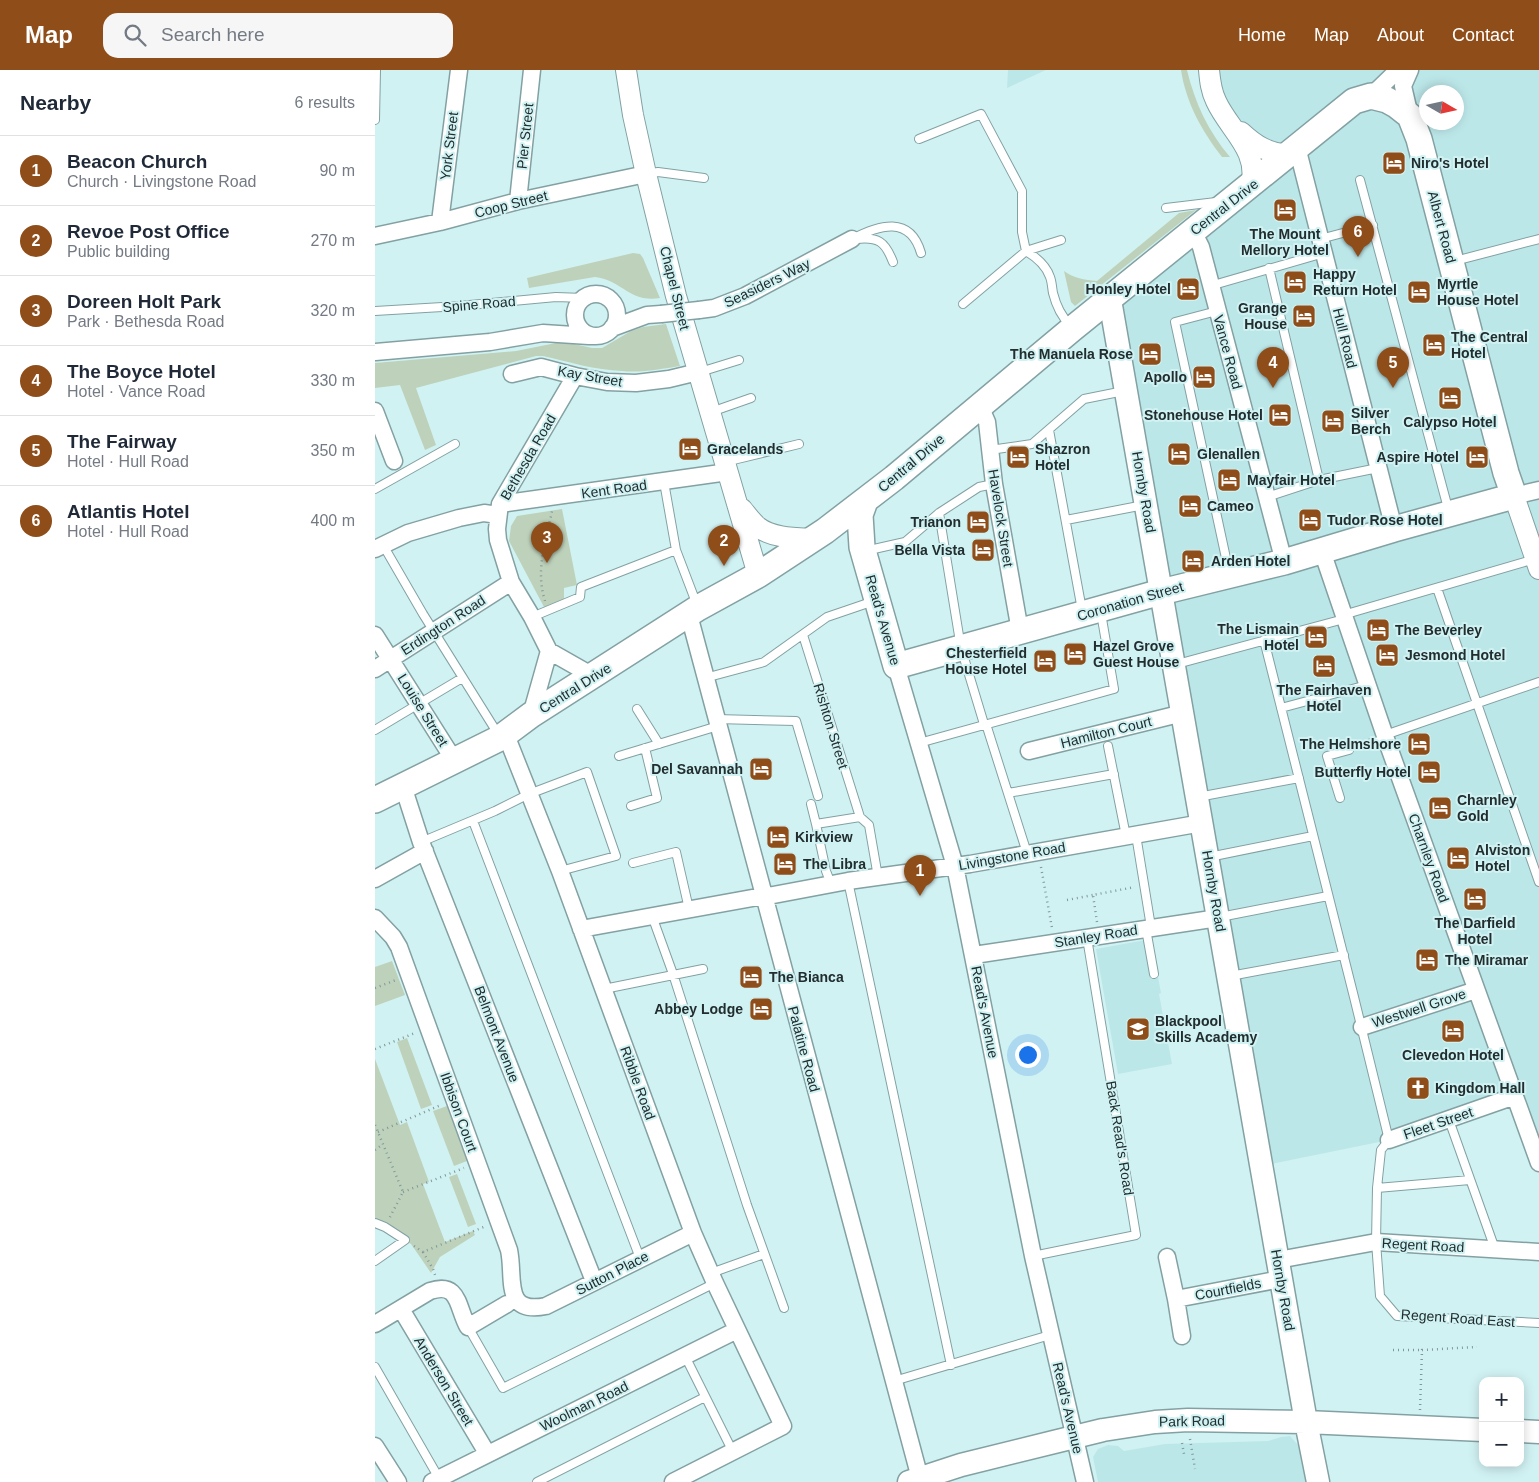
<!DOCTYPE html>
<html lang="en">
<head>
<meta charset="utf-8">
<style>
  :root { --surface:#fff; --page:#f6f6f7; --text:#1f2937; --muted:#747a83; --line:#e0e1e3; --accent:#8e4d19 }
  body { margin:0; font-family:Arial,sans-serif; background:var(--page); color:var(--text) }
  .controls { position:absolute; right:15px; bottom:15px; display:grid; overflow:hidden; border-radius:10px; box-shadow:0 2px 12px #0003 }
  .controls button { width:45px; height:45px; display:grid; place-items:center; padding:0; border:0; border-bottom:1px solid var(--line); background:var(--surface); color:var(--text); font:25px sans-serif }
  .compass { position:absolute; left:1044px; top:15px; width:45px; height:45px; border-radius:50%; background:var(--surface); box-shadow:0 2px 12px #0003; rotate:99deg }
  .you { position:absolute; left:652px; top:984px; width:18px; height:18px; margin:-12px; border:4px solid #fff; border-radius:50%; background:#1a73e8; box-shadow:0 0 0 8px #1a73e833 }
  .badge { display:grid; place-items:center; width:32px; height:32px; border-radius:50%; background:var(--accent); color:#fff; font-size:16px; font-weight:700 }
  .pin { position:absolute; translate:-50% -41px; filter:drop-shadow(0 1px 2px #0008) }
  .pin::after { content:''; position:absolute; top:26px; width:18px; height:15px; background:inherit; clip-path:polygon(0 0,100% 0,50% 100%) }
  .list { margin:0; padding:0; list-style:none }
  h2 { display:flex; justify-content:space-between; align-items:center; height:65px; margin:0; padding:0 20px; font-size:21px }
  h2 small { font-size:16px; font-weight:400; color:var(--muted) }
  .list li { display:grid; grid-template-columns:32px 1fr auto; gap:15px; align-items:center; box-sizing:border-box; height:70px; padding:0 20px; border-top:1px solid var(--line) }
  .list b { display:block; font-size:19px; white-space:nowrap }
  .list p { margin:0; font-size:16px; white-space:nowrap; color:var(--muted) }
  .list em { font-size:16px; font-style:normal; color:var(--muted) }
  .icon { flex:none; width:28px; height:28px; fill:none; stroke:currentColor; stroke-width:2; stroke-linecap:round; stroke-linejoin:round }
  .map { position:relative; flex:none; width:1164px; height:1412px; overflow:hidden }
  header { display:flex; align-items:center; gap:30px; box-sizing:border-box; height:70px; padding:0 25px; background:var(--accent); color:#fff }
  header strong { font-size:24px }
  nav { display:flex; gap:28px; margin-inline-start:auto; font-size:18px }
  .search { width:350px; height:45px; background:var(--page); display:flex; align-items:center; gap:12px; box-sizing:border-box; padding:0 18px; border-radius:15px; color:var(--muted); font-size:19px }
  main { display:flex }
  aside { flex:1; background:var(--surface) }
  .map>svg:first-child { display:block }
</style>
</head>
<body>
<header>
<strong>Map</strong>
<div class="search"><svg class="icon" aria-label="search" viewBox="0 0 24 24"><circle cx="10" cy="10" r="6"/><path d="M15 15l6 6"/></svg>Search here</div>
<nav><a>Home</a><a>Map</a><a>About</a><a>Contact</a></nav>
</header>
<main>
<aside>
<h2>Nearby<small>6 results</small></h2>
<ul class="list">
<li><span class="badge">1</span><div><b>Beacon Church</b><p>Church · Livingstone Road</p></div><em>90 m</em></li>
<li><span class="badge">2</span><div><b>Revoe Post Office</b><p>Public building</p></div><em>270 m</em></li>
<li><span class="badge">3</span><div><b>Doreen Holt Park</b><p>Park · Bethesda Road</p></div><em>320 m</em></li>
<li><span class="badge">4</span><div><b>The Boyce Hotel</b><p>Hotel · Vance Road</p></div><em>330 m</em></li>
<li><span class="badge">5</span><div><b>The Fairway</b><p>Hotel · Hull Road</p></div><em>350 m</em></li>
<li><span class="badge">6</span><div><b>Atlantis Hotel</b><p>Hotel · Hull Road</p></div><em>400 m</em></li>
</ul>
</aside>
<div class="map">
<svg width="1164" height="1412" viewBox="0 0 1164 1412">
  <rect width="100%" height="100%" fill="#d1f2f3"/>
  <path fill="#bce7e9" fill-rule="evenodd" d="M633 0H671L632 18Z
    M833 0H1164V1093L1140 1026 1014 1070 896 1094 739 233 876 116ZM1052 22H1082V52H1052Z
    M776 869 786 923 784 924 797 994 743 1004 721 879Z
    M915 1366 924 1376 931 1412H723L718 1387 723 1379 733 1375 743 1376 749 1381 790 1374 893 1371 906 1367Z"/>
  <path fill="#bed2bb" d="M806 0H812C820 33 833 61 855 87H847C827 61 811 33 806 0Z
    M821 140 700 236 696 232 689 201C699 208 709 210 722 211L804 143Z
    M258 183 265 184 268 188 285 228C254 233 247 210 220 207L154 218 152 208Z
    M291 254 305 296C286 299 266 303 247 301 220 300 194 292 168 286H161L41 318 61 375 50 380 25 315 0 318V293L141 281 181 273H195L217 278H227L256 261 268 257Z
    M187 439 202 515 189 518V529L169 537 134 471 136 456 142 446Z
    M17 891 30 925 0 936V897Z
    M32 968 57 1035 46 1039 22 972Z
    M0 989 25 1055 32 1052 54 1112 48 1114 70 1172 98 1161 100 1165 65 1187 56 1203 36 1174 0 1153Z
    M72 1036 92 1091 79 1096 58 1041Z
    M82 1104 101 1154 93 1157 74 1107Z"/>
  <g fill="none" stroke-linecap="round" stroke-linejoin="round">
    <g stroke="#83a1a3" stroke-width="10">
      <path id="service" d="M0 50 1 0
        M544 69 606 44 647 121V162L651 181C661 187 671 195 675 207 677 212 677 218 678 223 681 235 686 246 695 255
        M271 104 283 102 329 108
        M985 110 1074 442
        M791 138 841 132
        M477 169C504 155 535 145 546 183
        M482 169C503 167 510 171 518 192
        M945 169 998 155
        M1080 191 1164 169
        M894 198 944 410
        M835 216 949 183
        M588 234 651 181 686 170
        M0 241 84 236 181 227 209 228
        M842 241 800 252 854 502
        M325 302 364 290
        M336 342 376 328
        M674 360 707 540
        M615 380 657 374 709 329 749 321
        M350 392 424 374
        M289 412 301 480 322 535
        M0 419 80 374
        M892 427 944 410 1003 398
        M564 443 586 578 609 654
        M691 450 769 435
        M8 475 48 544 123 664
        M490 481 530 472 564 443 604 417 619 414
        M1062 518 1164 812
        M968 545 1160 489
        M157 547 205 527 206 517 301 480
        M428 565 485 747
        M889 570 979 927 1014 1070 1006 1080 1002 1118 1001 1172 1005 1226 1022 1246 1164 1253
        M802 594 969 549
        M330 608 389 592 452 547 499 531
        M906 638 992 615
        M262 639 284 674
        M341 649 421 651 443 726
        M611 654 652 783
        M0 660 87 608
        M1010 665 1164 612
        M544 673 739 619 726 543
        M996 673 1011 669
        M733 676 751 766
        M244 686 343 656
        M633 723 739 704
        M823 727 924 708
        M965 728 952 686 974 680
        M436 734 441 754
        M256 736 282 728 270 678
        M98 751 265 1188
        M761 765 776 857
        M46 772 120 741 154 724 212 702 241 786 185 801
        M834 787 938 766
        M258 793 301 782 314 839
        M473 811 576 1295
        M456 814 451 801 441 754 485 747 494 755 503 807
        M277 846 298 904 372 1135 409 1238
        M845 847 953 826
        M771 859 779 904
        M855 906 969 885
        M229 919 328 899
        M1074 1050 1120 1179
        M1002 1118 1095 1110
        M0 1153 10 1157 30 1170 0 1191
        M658 1186 761 1165 712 868
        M336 1203 389 1184
        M93 1257 128 1318 340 1213
        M310 1286 358 1382
        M0 1297 65 1410
        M519 1311 675 1265
        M162 1412 330 1327"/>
    </g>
    <g stroke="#83a1a3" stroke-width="19">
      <path id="minor" d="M1035 0 1028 16 1035 46
        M996 26 1023 0
        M922 77 1019 459
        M143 131 157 0
        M65 152 84 0
        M818 161 826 177 909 492
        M0 166 65 152 143 131 271 104
        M200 245a21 21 0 1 1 42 0a21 21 0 1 1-42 0Z
        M324 240 339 238 370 226 477 169
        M237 258 272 245 286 244
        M0 282 115 272 168 263 214 266
        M137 304 166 297 200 306 232 312 261 313 294 309 323 302
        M200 306 125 434 122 459 123 470 136 512 157 547 174 581 218 606
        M602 336 608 343 612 352 619 414 645 561
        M0 341 19 391
        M1139 426 1164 420
        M125 434 353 402
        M0 479 33 463 84 448 109 443 123 445
        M947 481 1011 669 1164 1093
        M314 545 546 1412
        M0 565 79 690
        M521 596 580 796 658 1186 710 1412
        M0 599 136 512
        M156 645 174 581
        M131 665 185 801 318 1163 340 1213 408 1356 298 1412
        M654 681 808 643
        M28 716 46 772 219 1211
        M0 809 50 781
        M388 827 473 811 595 794 827 753
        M0 848 18 867 24 877 134 1180C140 1207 127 1245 171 1236L318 1163
        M206 859 388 826
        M599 885 843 848
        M987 957 1101 920
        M1014 1070 1140 1026
        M792 1187 801 1229
        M903 1190 1001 1172 1164 1182
        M26 1239 112 1383
        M0 1254 55 1221C85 1211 82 1238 93 1257L132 1234
        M807 1266 801 1229 906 1209
        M0 1376 23 1412
        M57 1412 362 1260"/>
    </g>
    <g stroke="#83a1a3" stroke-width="22">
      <path id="tertiary" d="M251 0 258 45 271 104 301 226 383 505
        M834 0C835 11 836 21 841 31 854 60 885 80 876 116
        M866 62C881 76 893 83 913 85
        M1139 426 1164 499
        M367 439C372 445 377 452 383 457 397 468 421 468 438 469"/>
    </g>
    <g stroke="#83a1a3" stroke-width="25">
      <path id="secondary" d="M735 230 931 1352 943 1412
        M1145 1361 1164 1362
        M534 1412 586 1395 679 1372 728 1360 780 1352 813 1350 931 1352 1108 1360"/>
    </g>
    <g stroke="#83a1a3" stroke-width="28">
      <path id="primary" d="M0 730 125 668 156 645 323 538 383 505 450 461 519 408 697 259 979 31 996 26 1012 30 1021 35 1035 46 1044 69 1131 403 1139 426 1019 459 909 492 786 522 521 596 487 477 485 445 490 431"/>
    </g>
    <path stroke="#819899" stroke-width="2.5" stroke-dasharray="1 4" stroke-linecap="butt" d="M170 531C160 499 171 472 177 441
      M666 797 677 858
      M692 830 718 825
      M722 852 718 825 760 817
      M0 918 21 910
      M0 979 40 963
      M0 1055 28 1122 14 1149
      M3 1062 66 1035
      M0 1080 8 1074
      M28 1122 89 1098
      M39 1176 48 1182 111 1156
      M48 1182 58 1199 60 1205
      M1018 1280H1047
      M1045 1340 1047 1280 1102 1277
      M815 1369 820 1399
      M807 1373 809 1384"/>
    <use href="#service" stroke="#fff" stroke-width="8"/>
    <use href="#minor" stroke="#fff" stroke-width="16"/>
    <use href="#tertiary" stroke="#fff" stroke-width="20"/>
    <use href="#secondary" stroke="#fff" stroke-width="22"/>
    <use href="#primary" stroke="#fff" stroke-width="25"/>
    <g stroke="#83a1a3" stroke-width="19" stroke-linecap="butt">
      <path id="minor-bridge" d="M286 244 324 240"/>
    </g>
    <use href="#minor-bridge" stroke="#fff" stroke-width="16"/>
  </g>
  <defs>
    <g id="hotel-square" transform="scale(1.25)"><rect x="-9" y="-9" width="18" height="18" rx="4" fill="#8e4d19" stroke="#d1f2f3"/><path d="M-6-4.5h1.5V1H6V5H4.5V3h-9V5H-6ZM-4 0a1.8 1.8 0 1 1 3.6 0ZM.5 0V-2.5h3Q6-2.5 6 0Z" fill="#fff"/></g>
    <g id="school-square" transform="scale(1.25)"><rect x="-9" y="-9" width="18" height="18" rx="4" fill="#8e4d19" stroke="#d1f2f3"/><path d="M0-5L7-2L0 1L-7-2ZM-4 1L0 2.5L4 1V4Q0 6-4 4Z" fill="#fff"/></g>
    <g id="church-square" transform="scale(1.25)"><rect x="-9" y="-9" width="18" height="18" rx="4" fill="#8e4d19" stroke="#d1f2f3"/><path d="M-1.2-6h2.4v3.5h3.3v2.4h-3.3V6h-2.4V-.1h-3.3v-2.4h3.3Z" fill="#fff"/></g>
  </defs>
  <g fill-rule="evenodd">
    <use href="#hotel-square" x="1019" y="93"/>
    <use href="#hotel-square" x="910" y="140"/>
    <use href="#hotel-square" x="920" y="212"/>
    <use href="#hotel-square" x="813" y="219"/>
    <use href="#hotel-square" x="1044" y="222"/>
    <use href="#hotel-square" x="929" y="246"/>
    <use href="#hotel-square" x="1059" y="275"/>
    <use href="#hotel-square" x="775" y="284"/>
    <use href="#hotel-square" x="829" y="307"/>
    <use href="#hotel-square" x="1075" y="328"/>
    <use href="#hotel-square" x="905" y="345"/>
    <use href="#hotel-square" x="958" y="351"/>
    <use href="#hotel-square" x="315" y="379"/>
    <use href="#hotel-square" x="804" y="384"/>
    <use href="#hotel-square" x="643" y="387"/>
    <use href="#hotel-square" x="1102" y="387"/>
    <use href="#hotel-square" x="854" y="410"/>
    <use href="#hotel-square" x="815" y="436"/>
    <use href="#hotel-square" x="935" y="450"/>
    <use href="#hotel-square" x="603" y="452"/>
    <use href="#hotel-square" x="608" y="480"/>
    <use href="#hotel-square" x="818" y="491"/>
    <use href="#hotel-square" x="1003" y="560"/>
    <use href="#hotel-square" x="941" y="567"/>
    <use href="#hotel-square" x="700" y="584"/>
    <use href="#hotel-square" x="1012" y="585"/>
    <use href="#hotel-square" x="670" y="591"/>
    <use href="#hotel-square" x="949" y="596"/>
    <use href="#hotel-square" x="1044" y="674"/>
    <use href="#hotel-square" x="386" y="699"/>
    <use href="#hotel-square" x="1054" y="702"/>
    <use href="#hotel-square" x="1065" y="738"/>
    <use href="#hotel-square" x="403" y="767"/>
    <use href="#hotel-square" x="1083" y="788"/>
    <use href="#hotel-square" x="410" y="794"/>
    <use href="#hotel-square" x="1100" y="829"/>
    <use href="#hotel-square" x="1052" y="890"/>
    <use href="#hotel-square" x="376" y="907"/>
    <use href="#hotel-square" x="386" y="939"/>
    <use href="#school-square" x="763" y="959"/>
    <use href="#hotel-square" x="1078" y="961"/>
    <use href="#church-square" x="1043" y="1018"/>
  </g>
  <g text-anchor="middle" stroke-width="4" stroke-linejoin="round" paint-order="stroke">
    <g font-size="14" fill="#212d2e" stroke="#d1f2f3">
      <text transform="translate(150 66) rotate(-84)" y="5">Pier Street</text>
      <text transform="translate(74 76) rotate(-83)" y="5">York Street</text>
      <text transform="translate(136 134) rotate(-14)" y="5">Coop Street</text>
      <text transform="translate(849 137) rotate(-38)" y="5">Central Drive</text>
      <text transform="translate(1067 157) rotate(75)" y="5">Albert Road</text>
      <text transform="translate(392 213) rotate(-26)" y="5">Seasiders Way</text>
      <text transform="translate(300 218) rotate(76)" y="5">Chapel Street</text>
      <text transform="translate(104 234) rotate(-5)" y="5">Spine Road</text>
      <text transform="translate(970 268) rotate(76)" y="5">Hull Road</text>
      <text transform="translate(853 282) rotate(75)" y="5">Vance Road</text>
      <text transform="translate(215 306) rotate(10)" y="5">Kay Street</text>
      <text transform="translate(153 387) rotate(-60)" y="5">Bethesda Road</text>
      <text transform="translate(536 393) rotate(-40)" y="5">Central Drive</text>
      <text transform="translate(239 419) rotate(-8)" y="5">Kent Road</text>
      <text transform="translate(769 422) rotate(80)" y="5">Hornby Road</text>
      <text transform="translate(626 448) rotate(81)" y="5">Havelock Street</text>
      <text transform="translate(755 531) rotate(-16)" y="5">Coronation Street</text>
      <text transform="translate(508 550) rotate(74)" y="5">Read's Avenue</text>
      <text transform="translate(68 555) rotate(-33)" y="5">Erdington Road</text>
      <text transform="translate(200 618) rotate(-32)" y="5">Central Drive</text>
      <text transform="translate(48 640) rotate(58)" y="5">Louise Street</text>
      <text transform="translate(456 656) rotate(73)" y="5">Rishton Street</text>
      <text transform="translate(731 662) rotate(-14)" y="5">Hamilton Court</text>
      <text transform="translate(637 786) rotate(-10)" y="5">Livingstone Road</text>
      <text transform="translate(1054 788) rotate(70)" y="5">Charnley Road</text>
      <text transform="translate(839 821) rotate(80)" y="5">Hornby Road</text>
      <text transform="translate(721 866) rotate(-9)" y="5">Stanley Road</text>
      <text transform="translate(1044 938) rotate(-18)" y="5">Westwell Grove</text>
      <text transform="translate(610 942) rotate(79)" y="5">Read's Avenue</text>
      <text transform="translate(122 964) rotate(69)" y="5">Belmont Avenue</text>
      <text transform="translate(429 979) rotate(75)" y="5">Palatine Road</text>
      <text transform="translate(263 1013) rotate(70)" y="5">Ribble Road</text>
      <text transform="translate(84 1042) rotate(70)" y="5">Ibbison Court</text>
      <text transform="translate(1063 1053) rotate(-19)" y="5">Fleet Street</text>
      <text transform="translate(745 1068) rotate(81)" y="5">Back Read's Road</text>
      <text transform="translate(1048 1175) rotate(3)" y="5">Regent Road</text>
      <text transform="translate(237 1203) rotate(-27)" y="5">Sutton Place</text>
      <text transform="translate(853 1219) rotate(-11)" y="5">Courtfields</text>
      <text transform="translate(908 1220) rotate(80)" y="5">Hornby Road</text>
      <text transform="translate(1083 1248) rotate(4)" y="5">Regent Road East</text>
      <text transform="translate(69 1311) rotate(59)" y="5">Anderson Street</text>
      <text transform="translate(209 1336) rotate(-26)" y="5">Woolman Road</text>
      <text transform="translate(693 1338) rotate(77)" y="5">Read's Avenue</text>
      <text transform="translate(817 1351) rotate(-1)" y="5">Park Road</text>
    </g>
    <g font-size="14" font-weight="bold" fill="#212d2e" stroke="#d1f2f3" text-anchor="start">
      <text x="1036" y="98">Niro's Hotel</text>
      <text x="910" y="169" text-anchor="middle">The Mount<tspan x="910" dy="16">Mellory Hotel</tspan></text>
      <text x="938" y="209">Happy<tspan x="938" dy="16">Return Hotel</tspan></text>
      <text x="1062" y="219">Myrtle<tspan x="1062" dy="16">House Hotel</tspan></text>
      <text x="796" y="224" text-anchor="end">Honley Hotel</text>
      <text x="912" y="243" text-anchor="end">Grange<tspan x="912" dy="16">House</tspan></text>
      <text x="1076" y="272">The Central<tspan x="1076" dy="16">Hotel</tspan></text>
      <text x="758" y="289" text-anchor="end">The Manuela Rose</text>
      <text x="812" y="312" text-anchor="end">Apollo</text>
      <text x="976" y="348">Silver<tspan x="976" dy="16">Berch</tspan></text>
      <text x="888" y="350" text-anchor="end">Stonehouse Hotel</text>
      <text x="1075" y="357" text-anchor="middle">Calypso Hotel</text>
      <text x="332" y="384">Gracelands</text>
      <text x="660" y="384">Shazron<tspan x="660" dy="16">Hotel</tspan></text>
      <text x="822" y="389">Glenallen</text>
      <text x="1084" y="392" text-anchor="end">Aspire Hotel</text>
      <text x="872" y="415">Mayfair Hotel</text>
      <text x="832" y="441">Cameo</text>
      <text x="952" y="455">Tudor Rose Hotel</text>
      <text x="586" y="457" text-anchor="end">Trianon</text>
      <text x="590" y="485" text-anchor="end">Bella Vista</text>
      <text x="836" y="496">Arden Hotel</text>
      <text x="924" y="564" text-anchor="end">The Lismain<tspan x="924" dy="16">Hotel</tspan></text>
      <text x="1020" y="565">The Beverley</text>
      <text x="718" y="581">Hazel Grove<tspan x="718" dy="16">Guest House</tspan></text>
      <text x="652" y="588" text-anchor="end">Chesterfield<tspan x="652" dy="16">House Hotel</tspan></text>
      <text x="1030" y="590">Jesmond Hotel</text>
      <text x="949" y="625" text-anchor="middle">The Fairhaven<tspan x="949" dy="16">Hotel</tspan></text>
      <text x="1026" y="679" text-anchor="end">The Helmshore</text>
      <text x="368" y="704" text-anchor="end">Del Savannah</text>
      <text x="1036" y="707" text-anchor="end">Butterfly Hotel</text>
      <text x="1082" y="735">Charnley<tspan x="1082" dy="16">Gold</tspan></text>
      <text x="420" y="772">Kirkview</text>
      <text x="1100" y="785">Alviston<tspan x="1100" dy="16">Hotel</tspan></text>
      <text x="428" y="799">The Libra</text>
      <text x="1100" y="858" text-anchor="middle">The Darfield<tspan x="1100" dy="16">Hotel</tspan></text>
      <text x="1070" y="895">The Miramar</text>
      <text x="394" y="912">The Bianca</text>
      <text x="368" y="944" text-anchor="end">Abbey Lodge</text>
      <text x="780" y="956">Blackpool<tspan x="780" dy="16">Skills Academy</tspan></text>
      <text x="1078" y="990" text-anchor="middle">Clevedon Hotel</text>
      <text x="1060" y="1023">Kingdom Hall</text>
    </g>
  </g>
</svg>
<div class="controls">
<button>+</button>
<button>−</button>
</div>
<svg class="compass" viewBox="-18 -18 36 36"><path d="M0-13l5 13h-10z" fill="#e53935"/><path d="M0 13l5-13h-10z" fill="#747a83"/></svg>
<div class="you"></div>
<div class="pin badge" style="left:545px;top:826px">1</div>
<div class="pin badge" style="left:349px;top:496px">2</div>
<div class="pin badge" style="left:172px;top:493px">3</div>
<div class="pin badge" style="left:898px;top:318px">4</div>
<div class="pin badge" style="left:1018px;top:318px">5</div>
<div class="pin badge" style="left:983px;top:187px">6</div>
</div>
</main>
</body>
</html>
